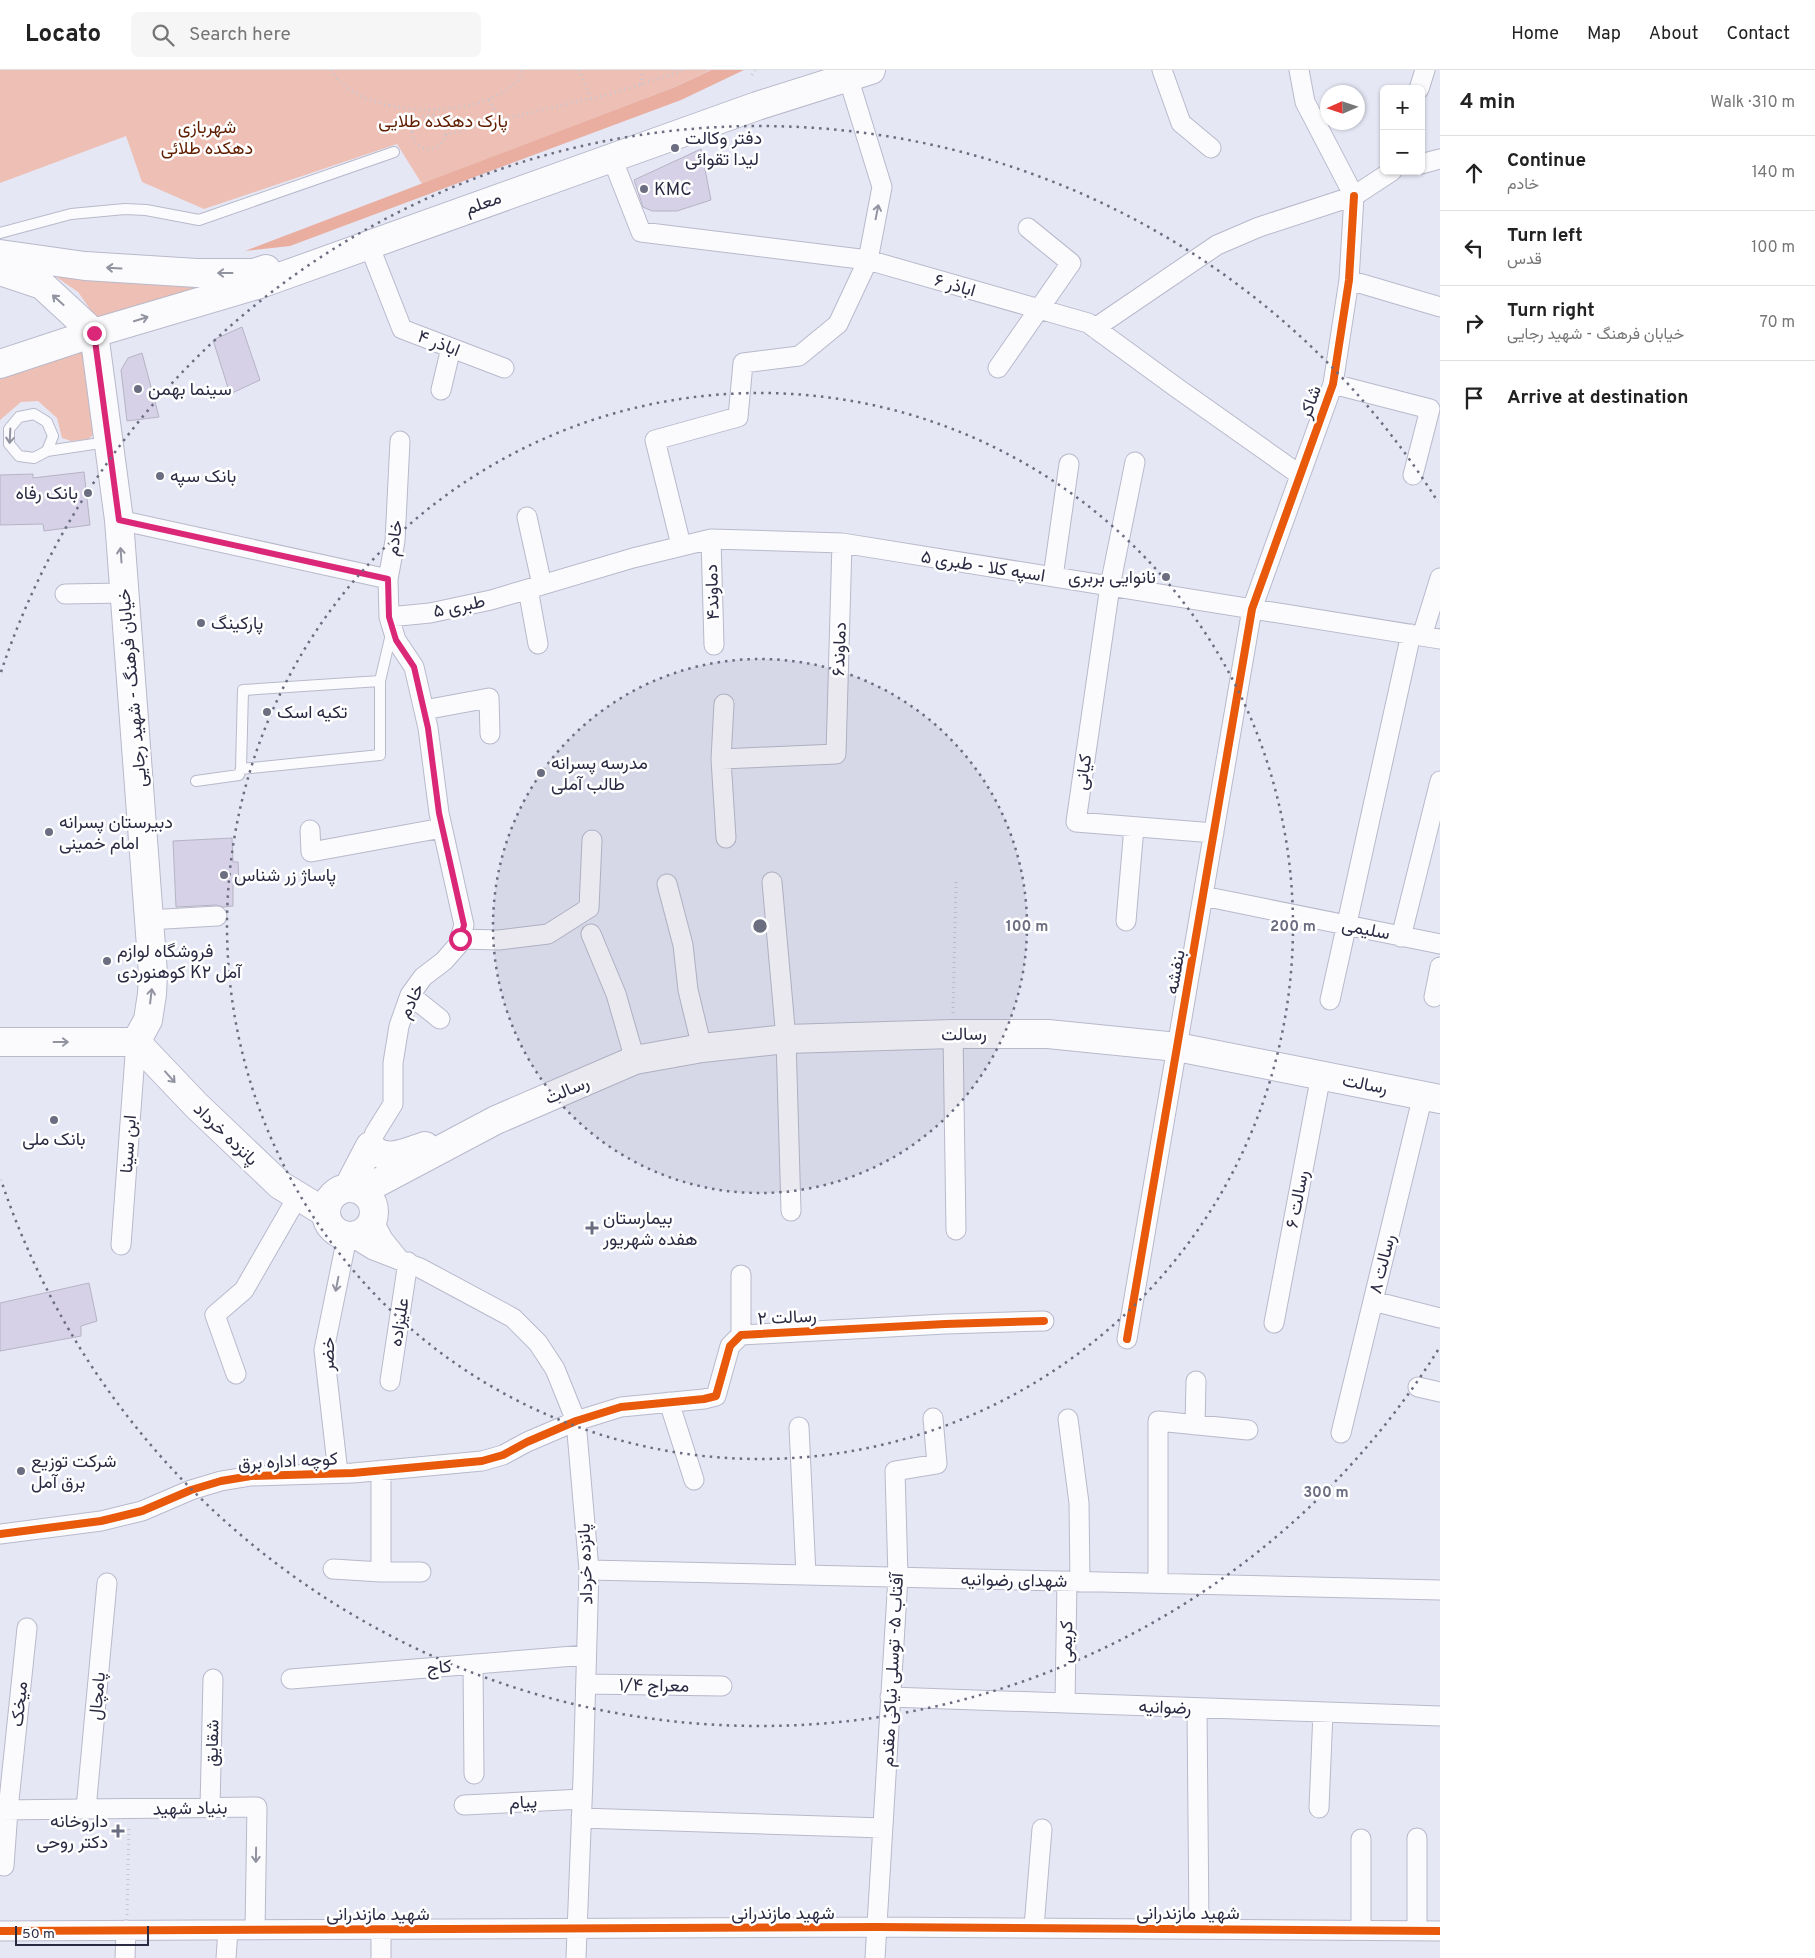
<!DOCTYPE html>
<html lang="en">
<head>
<meta charset="utf-8">
<style>
  :root { --surface:#fff; --page:#f6f6f6; --text:#222; --muted:#767676; --line:#e0e0e0 }
  body { margin:0; font-family:Overpass,Vazirmatn,sans-serif; background:var(--page); color:var(--text) }
  .controls { position:absolute; right:15px; top:15px; display:grid; overflow:hidden; border-radius:8px; box-shadow:0 1px 4px #0004 }
  .controls button { width:45px; height:45px; display:grid; place-items:center; padding:0; border:0; border-bottom:1px solid var(--line); background:var(--surface); color:var(--text); font:25px sans-serif }
  .compass { position:absolute; left:1320px; top:15px; width:45px; height:45px; border-radius:50%; background:var(--surface); box-shadow:0 1px 4px #0004; rotate:267deg }
  .scale { position:absolute; left:15px; bottom:12px; width:134px; box-sizing:border-box; padding-left:5px; border:2px solid #2a2b43; border-top:0; font-size:14px; line-height:18px; white-space:nowrap; color:#2a2b43; -webkit-text-stroke:4px #fff; paint-order:stroke }
  .stop { position:absolute; width:15px; height:15px; margin:-11px; border:4px solid #db2777; border-radius:50%; background:#fff }
  .stop.end { background:#db2777; border-color:#fff; box-shadow:0 1px 5px #0008 }
  .list { margin:0; padding:0; list-style:none }
  h2 { display:flex; justify-content:space-between; align-items:center; height:65px; margin:0; padding:0 20px; font-size:21px }
  h2 small { font-size:16px; font-weight:400; color:var(--muted) }
  .list li { display:grid; grid-template-columns:32px 1fr auto; gap:15px; align-items:center; box-sizing:border-box; height:75px; padding:0 20px; border-top:1px solid var(--line) }
  .list b { display:block; font-size:19px; white-space:nowrap }
  .list p { margin:0; font-size:16px; white-space:nowrap; color:var(--muted) }
  .list em { font-size:16px; font-style:normal; color:var(--muted) }
  .icon { flex:none; width:28px; height:28px; fill:none; stroke:currentColor; stroke-width:2; stroke-linecap:round; stroke-linejoin:round }
  .map { position:relative; flex:none; width:1440px; height:1888px; overflow:hidden }
  header { display:flex; align-items:center; gap:30px; box-sizing:border-box; height:70px; padding:0 25px; background:var(--surface); border-bottom:1px solid var(--line) }
  header strong { font-size:24px }
  nav { display:flex; gap:28px; margin-inline-start:auto; font-size:18px }
  .search { width:350px; height:45px; background:var(--page); display:flex; align-items:center; gap:12px; box-sizing:border-box; padding:0 18px; border-radius:8px; color:var(--muted); font-size:19px }
  main { display:flex }
  aside { flex:1; background:var(--surface) }
  .map>svg:first-child { display:block }
</style>
</head>
<body>
<header>
<strong>Locato</strong>
<div class="search"><svg class="icon" aria-label="search" viewBox="0 0 24 24"><circle cx="10" cy="10" r="6"/><path d="M15 15l6 6"/></svg>Search here</div>
<nav><a>Home</a><a>Map</a><a>About</a><a>Contact</a></nav>
</header>
<main>
<div class="map">
<svg width="1440" height="1888" viewBox="0 0 1440 1888">
  <rect width="100%" height="100%" fill="#e5e7f5"/>
  <path fill="#eebfb4" d="M0 0H710L675 17 422 114 397 74 204 139 142 112 126 66 0 113Z
    M52 204 235 213 97 249 78 222Z
    M86 276 96 361 89 369 71 371 62 368 57 348 38 331 21 332 0 350V303Z"/>
  <path fill="#e9ae9f" d="M711 0H744L681 30 290 176 245 181 675 17Z"/>
  <path fill="#d6d1e7" stroke="#b6b3c4" d="M701 79 711 130 677 141H652L643 137 634 110Z
    M242 257 260 310 230 324 213 270Z
    M142 283 159 347 127 351 121 300 128 288Z
    M84 402 90 455 44 461 43 454 0 455V405L33 404V408Z
    M232 768 233 792H238L239 814 233 815V836L223 837 216 835 176 837 173 771Z
    M89 1213 97 1251 81 1256V1266L0 1281V1233Z"/>
  <g fill="none" stroke-linecap="round" stroke-linejoin="round">
    <g stroke="#b8b9cb" stroke-width="12">
      <path id="lane" d="M0 163 71 144 125 139 146 140 199 150 394 82
        M47 381 53 366 47 352 34 344 19 347 9 359V374L19 386 34 388 47 381 107 372
        M241 699 380 685V611L391 564
        M196 711 239 705 241 699 243 620 380 611"/>
    </g>
    <g stroke="#b8b9cb" stroke-width="21">
      <path id="street" d="M1162 0 1181 53 1211 78
        M1299 0 1305 32 1354 126
        M1419 19 1425 0
        M612 88 641 162 868 190 1088 253 1177 318 1300 405
        M1421 94 1440 89
        M369 175 402 259 504 298
        M1349 210 1440 237
        M1095 258 1217 175 1259 157 1354 126 1392 101
        M998 298 1071 193 1028 158
        M1333 314 1430 339 1413 405
        M441 320 451 278
        M1135 392 1110 516 1076 752 1214 763
        M527 447 542 515
        M119 450 388 509
        M711 469 714 575
        M681 475 655 370 738 347 743 293 799 286 838 254 868 190 882 117 852 20 846 8
        M1053 507 1069 394
        M528 519 538 574
        M65 524 124 523
        M389 547 430 543 491 530 633 488 711 469 842 473 1440 569
        M1422 566 1440 508
        M724 634 721 689 726 768
        M424 640 489 628 490 664
        M721 689 836 684 842 473
        M310 760 311 782 442 758
        M772 812 786 969 791 1141
        M667 814 683 875 688 920 702 978
        M1203 826 1440 874
        M148 850 217 846
        M1126 851 1134 757
        M591 864 616 924 635 990
        M1401 867 1440 711
        M460 869 499 870 548 864 589 838 592 770
        M410 925 440 949
        M1434 927 1440 897
        M1330 930 1411 564
        M953 964 956 1160
        M370 1076 375 1063 393 1034V993L399 956 410 925 423 907 444 891 458 875 464 855 439 743 428 658 414 597 396 570 389 547 388 509 395 471 400 371
        M373 1150 383 1169 399 1189
        M352 1167 373 1180 420 1198 513 1248 538 1273 555 1299 576 1351 589 1500 583 1708 576 1888
        M121 1175 136 972
        M741 1205V1265
        M1373 1231 1440 1248
        M1274 1253 1321 1005
        M1127 1269 1252 539 1333 314 1349 210 1354 126
        M236 1304 215 1245 244 1220 298 1126
        M390 1311 408 1192
        M1418 1317 1440 1322
        M669 1332 694 1410
        M1068 1349 1079 1433 1080 1512
        M1195 1355 1196 1311
        M799 1357 806 1505
        M1341 1363 1423 1025
        M381 1400V1502
        M338 1403 324 1280 347 1167
        M0 1464 101 1451 142 1441 191 1420 221 1411 251 1406 353 1403 482 1391 503 1385 527 1372 576 1351 621 1337 704 1329 716 1326 730 1276 741 1265 945 1254 1044 1251
        M333 1499 381 1502H421
        M589 1500 1440 1520
        M1158 1513V1351L1248 1360
        M473 1594 474 1704
        M291 1609 586 1585
        M586 1614 722 1616
        M890 1627 1440 1646
        M1065 1633 1067 1511
        M1197 1638 1199 1858
        M464 1735 582 1729
        M210 1737 213 1609
        M1319 1738 1323 1642
        M86 1739 107 1513
        M0 1740 257 1737 255 1860
        M581 1748 883 1758
        M1361 1769V1860
        M4 1796 8 1740 27 1558
        M1034 1857 1042 1759
        M1417 1860V1768
        M0 1861 877 1857 1440 1861
        M125 1888 126 1860
        M226 1888 228 1860
        M381 1888V1859
        M875 1888 898 1507 895 1401 937 1394 933 1348"/>
    </g>
    <g stroke="#b8b9cb" stroke-width="30">
      <path id="secondary" d="M94 263 119 450 153 903 152 924 148 950 136 972
        M0 972H136
        M136 972 196 1035 280 1115 326 1143
        M348 1118 370 1076C384 1094 407 1082 425 1076
        M326 1142a24 24 0 1 1 48 0a24 24 0 1 1-48 0Z
        M362 1121 496 1050 635 990 702 978 786 969 953 964H1048L1177 977 1440 1029"/>
    </g>
    <g stroke="#b8b9cb" stroke-width="30">
      <path id="primary" d="M0 184 85 196 197 203H254L266 199
        M0 201 42 215 94 263
        M0 294 94 263 260 214 757 36 871 0"/>
    </g>
    <path stroke="#c7c7cf" stroke-width="3" stroke-dasharray="1 4" stroke-linecap="butt" d="M331 0C360 50 476 51 515 13 519 10 521 4 523 0
      M579 0 591 29
      M752 5 755 0
      M641 15 643 0
      M489 30 500 50
      M412 62a17 17 0 1 1 34 0a17 17 0 1 1-34 0Z
      M445 65 500 50 610 24 685 0
      M953 943 956 810
      M127 1845 129 1756"/>
    <use href="#lane" stroke="#fbfbfe" stroke-width="10"/>
    <use href="#street" stroke="#fbfbfe" stroke-width="19"/>
    <use href="#secondary" stroke="#fbfbfe" stroke-width="28"/>
    <use href="#primary" stroke="#fbfbfe" stroke-width="28"/>
    <g stroke="#fff" stroke-width="11">
      <path id="cycleway" d="M1127 1269 1252 539 1333 314 1349 210 1354 126
        M0 1464 101 1451 142 1441 191 1420 221 1411 251 1406 353 1403 482 1391 503 1385 527 1372 576 1351 621 1337 704 1329 716 1326 730 1276 741 1265 945 1254 1044 1251
        M0 1861 877 1857 1440 1861"/>
    </g>
    <use href="#cycleway" stroke="#e8590c" stroke-width="8"/>
  </g>
  <defs><path id="oneway-shaft" d="M-6 0H5M1.5-3L5.5 0L1.5 3" fill="none" stroke-width="1.6" stroke-linecap="round" stroke-linejoin="round" transform="scale(1.25)"/></defs>
  <g stroke="#9293a0">
    <use href="#oneway-shaft" transform="translate(877 142) rotate(-79)"/>
    <use href="#oneway-shaft" transform="translate(114 198) rotate(-177)"/>
    <use href="#oneway-shaft" transform="translate(225 203) rotate(180)"/>
    <use href="#oneway-shaft" transform="translate(58 230) rotate(-138)"/>
    <use href="#oneway-shaft" transform="translate(141 249) rotate(-17)"/>
    <use href="#oneway-shaft" transform="translate(10 366) rotate(93)"/>
    <use href="#oneway-shaft" transform="translate(121 485) rotate(-94)"/>
    <use href="#oneway-shaft" transform="translate(151 926) rotate(-83)"/>
    <use href="#oneway-shaft" transform="translate(61 972)"/>
    <use href="#oneway-shaft" transform="translate(170 1007) rotate(48)"/>
    <use href="#oneway-shaft" transform="translate(337 1214) rotate(101)"/>
    <use href="#oneway-shaft" transform="translate(256 1785) rotate(91)"/>
  </g>
  <g fill="none" stroke-linecap="round" stroke-linejoin="round">
    <path stroke="#db2777" stroke-width="6" d="M94 263 119 450 388 509 389 547 396 570 414 597 428 658 439 743 464 855 460 869"/>
  </g>
  <circle cx="760" cy="856" r="267" fill="#6b6d81" fill-opacity=".12"/>
  <g fill="none" stroke="#6b6d81" stroke-width="2.5" stroke-dasharray="2.5 5">
    <circle cx="760" cy="856" r="267"/>
    <circle cx="760" cy="856" r="533"/>
    <path d="M1438 1280A800 800 0 0 1 1 1110M1 602A800 800 0 0 1 1438 432"/>
  </g>
  <g fill="#6b6d81" stroke="#fff" stroke-width="2">
    <circle cx="675" cy="78" r="5"/>
    <circle cx="644" cy="119" r="5"/>
    <circle cx="138" cy="319" r="5"/>
    <circle cx="160" cy="406" r="5"/>
    <circle cx="88" cy="423" r="5"/>
    <circle cx="1166" cy="507" r="5"/>
    <circle cx="201" cy="553" r="5"/>
    <circle cx="267" cy="642" r="5"/>
    <circle cx="541" cy="703" r="5"/>
    <circle cx="49" cy="762" r="5"/>
    <circle cx="224" cy="805" r="5"/>
    <circle cx="107" cy="891" r="5"/>
    <circle cx="54" cy="1050" r="5"/>
    <path d="M589.5 1150.5h5v5h5v5h-5v5h-5v-5h-5v-5h5z"/>
    <circle cx="21" cy="1401" r="5"/>
    <path d="M115.5 1753.5h5v5h5v5h-5v5h-5v-5h-5v-5h5z"/>
  </g>
  <g text-anchor="middle" stroke-width="5" stroke-linejoin="round" paint-order="stroke">
    <g font-size="18" fill="#611e00" stroke="#fff">
      <text x="443" y="57">پارک دهکده طلایی</text>
      <text x="207" y="63">شهربازی<tspan x="207" dy="21">دهکده طلائی</tspan></text>
    </g>
    <g font-size="18" fill="#2a2b43" stroke="#fff" text-anchor="start">
      <text x="685" y="74">دفتر وکالت<tspan x="685" dy="21">لیدا تقوائی</tspan></text>
      <text x="654" y="125">KMC</text>
      <text x="148" y="325">سینما بهمن</text>
      <text x="170" y="412">بانک سپه</text>
      <text x="78" y="429" text-anchor="end">بانک رفاه</text>
      <text x="1156" y="513" text-anchor="end">نانوایی بربری</text>
      <text x="211" y="559">پارکینگ</text>
      <text x="277" y="648">تکیه اسک</text>
      <text x="551" y="699">مدرسه پسرانه<tspan x="551" dy="21">طالب آملی</tspan></text>
      <text x="59" y="758">دبیرستان پسرانه<tspan x="59" dy="21">امام خمینی</tspan></text>
      <text x="234" y="811">پاساژ زر شناس</text>
      <text x="117" y="887">فروشگاه لوازم<tspan x="117" dy="21">کوهنوردی K۲ آمل</tspan></text>
      <text x="54" y="1075" text-anchor="middle">بانک ملی</text>
      <text x="603" y="1154">بیمارستان<tspan x="603" dy="21">هفده شهریور</tspan></text>
      <text x="31" y="1397">شرکت توزیع<tspan x="31" dy="21">برق آمل</tspan></text>
      <text x="108" y="1757" text-anchor="end">داروخانه<tspan x="108" dy="21">دکتر روحی</tspan></text>
    </g>
    <g font-size="18" fill="#2a2b43" stroke="#fff">
      <text transform="translate(483 133) rotate(-20)" y="6">معلم</text>
      <text transform="translate(955 215) rotate(16)" y="6">اباذر ۶</text>
      <text transform="translate(439 273) rotate(21)" y="6">اباذر ۴</text>
      <text transform="translate(1310 332) rotate(-70)" y="6">شاکر</text>
      <text transform="translate(394 468) rotate(-83)" y="6">خادم</text>
      <text transform="translate(983 496) rotate(9)" y="6">اسپه کلا - طبری ۵</text>
      <text transform="translate(712 522) rotate(-92)" y="6">دماوند۴</text>
      <text transform="translate(459 536) rotate(-12)" y="6">طبری ۵</text>
      <text transform="translate(839 579) rotate(-88)" y="6">دماوند۶</text>
      <text transform="translate(132 618) rotate(-95)" y="6">خیابان فرهنگ - شهید رجایی</text>
      <text transform="translate(1083 702) rotate(-82)" y="6">کیانی</text>
      <text transform="translate(1366 859) rotate(11)" y="6">سلیمی</text>
      <text transform="translate(1175 902) rotate(-80)" y="6">بنفشه</text>
      <text transform="translate(411 931) rotate(-64)" y="6">خادم</text>
      <text transform="translate(964 964) rotate(-1)" y="6">رسالت</text>
      <text transform="translate(1365 1014) rotate(11)" y="6">رسالت</text>
      <text transform="translate(567 1020) rotate(-23)" y="6">رسالت</text>
      <text transform="translate(226 1064) rotate(44)" y="6">پانزده خرداد</text>
      <text transform="translate(128 1074) rotate(-86)" y="6">ابن سینا</text>
      <text transform="translate(1297 1129) rotate(-79)" y="6">رسالت ۶</text>
      <text transform="translate(1382 1194) rotate(-76)" y="6">رسالت ۸</text>
      <text transform="translate(787 1247) rotate(-3)" y="6">رسالت ۲</text>
      <text transform="translate(399 1252) rotate(-81)" y="6">علیزاده</text>
      <text transform="translate(328 1284) rotate(-89)" y="6">خضر</text>
      <text transform="translate(288 1391) rotate(-3)" y="6">کوچه اداره برق</text>
      <text transform="translate(585 1494) rotate(-92)" y="6">پانزده خرداد</text>
      <text transform="translate(1014 1510) rotate(1)" y="6">شهدای رضوانیه</text>
      <text transform="translate(1066 1572) rotate(-89)" y="6">کریمی</text>
      <text transform="translate(439 1597) rotate(-5)" y="6">کاج</text>
      <text transform="translate(892 1600) rotate(-87)" y="6">آفتاب ۵- توسلی نیاکی مقدم</text>
      <text transform="translate(654 1615) rotate(1)" y="6">معراج ۱/۴</text>
      <text transform="translate(97 1626) rotate(-85)" y="6">پامچال</text>
      <text transform="translate(19 1634) rotate(-84)" y="6">میخک</text>
      <text transform="translate(1165 1637) rotate(2)" y="6">رضوانیه</text>
      <text transform="translate(212 1673) rotate(-89)" y="6">شقایق</text>
      <text transform="translate(523 1732) rotate(-3)" y="6">پیام</text>
      <text transform="translate(190 1738) rotate(-1)" y="6">بنیاد شهید</text>
      <text x="783" y="1849">شهید مازندرانی</text>
      <text x="1188" y="1849">شهید مازندرانی</text>
      <text x="378" y="1850">شهید مازندرانی</text>
    </g>
  </g>
  <circle cx="760" cy="856" r="8" fill="#6b6d81" stroke="#fff" stroke-width="2.5"/>
  <g font-size="15" text-anchor="middle" font-weight="bold" fill="#6b6d81" stroke="#fff" stroke-width="5" stroke-linejoin="round" paint-order="stroke">
    <text x="1027" y="861">100 m</text>
    <text x="1293" y="861">200 m</text>
    <text x="1326" y="1427">300 m</text>
  </g>
</svg>
<div class="controls">
<button>+</button>
<button>−</button>
</div>
<svg class="compass" viewBox="-18 -18 36 36"><path d="M0-13l5 13h-10z" fill="#e53935"/><path d="M0 13l5-13h-10z" fill="#767676"/></svg>
<div class="scale">50 m</div>
<div class="stop" style="left:460px;top:869px"></div>
<div class="stop end" style="left:94px;top:263px"></div>
</div>
<aside>
<h2>4 min<small>Walk · 310 m</small></h2>
<ul class="list">
<li><svg class="icon" aria-label="ahead" viewBox="0 0 24 24"><path d="M12 20V5M6 11l6-6 6 6"/></svg><div><b>Continue</b><p>خادم</p></div><em>140 m</em></li>
<li><svg class="icon" aria-label="left" viewBox="0 0 24 24"><path d="M17 20v-9H6M10 6l-5 5 5 5"/></svg><div><b>Turn left</b><p>قدس</p></div><em>100 m</em></li>
<li><svg class="icon" aria-label="right" viewBox="0 0 24 24"><path d="M7 20v-9h11M14 6l5 5-5 5"/></svg><div><b>Turn right</b><p>خیابان فرهنگ - شهید رجایی</p></div><em>70 m</em></li>
<li><svg class="icon" aria-label="arrive" viewBox="0 0 24 24"><path d="M6 21V4h12l-3 4 3 4H6"/></svg><div><b>Arrive at destination</b></div></li>
</ul>
</aside>
</main>
</body>
</html>
